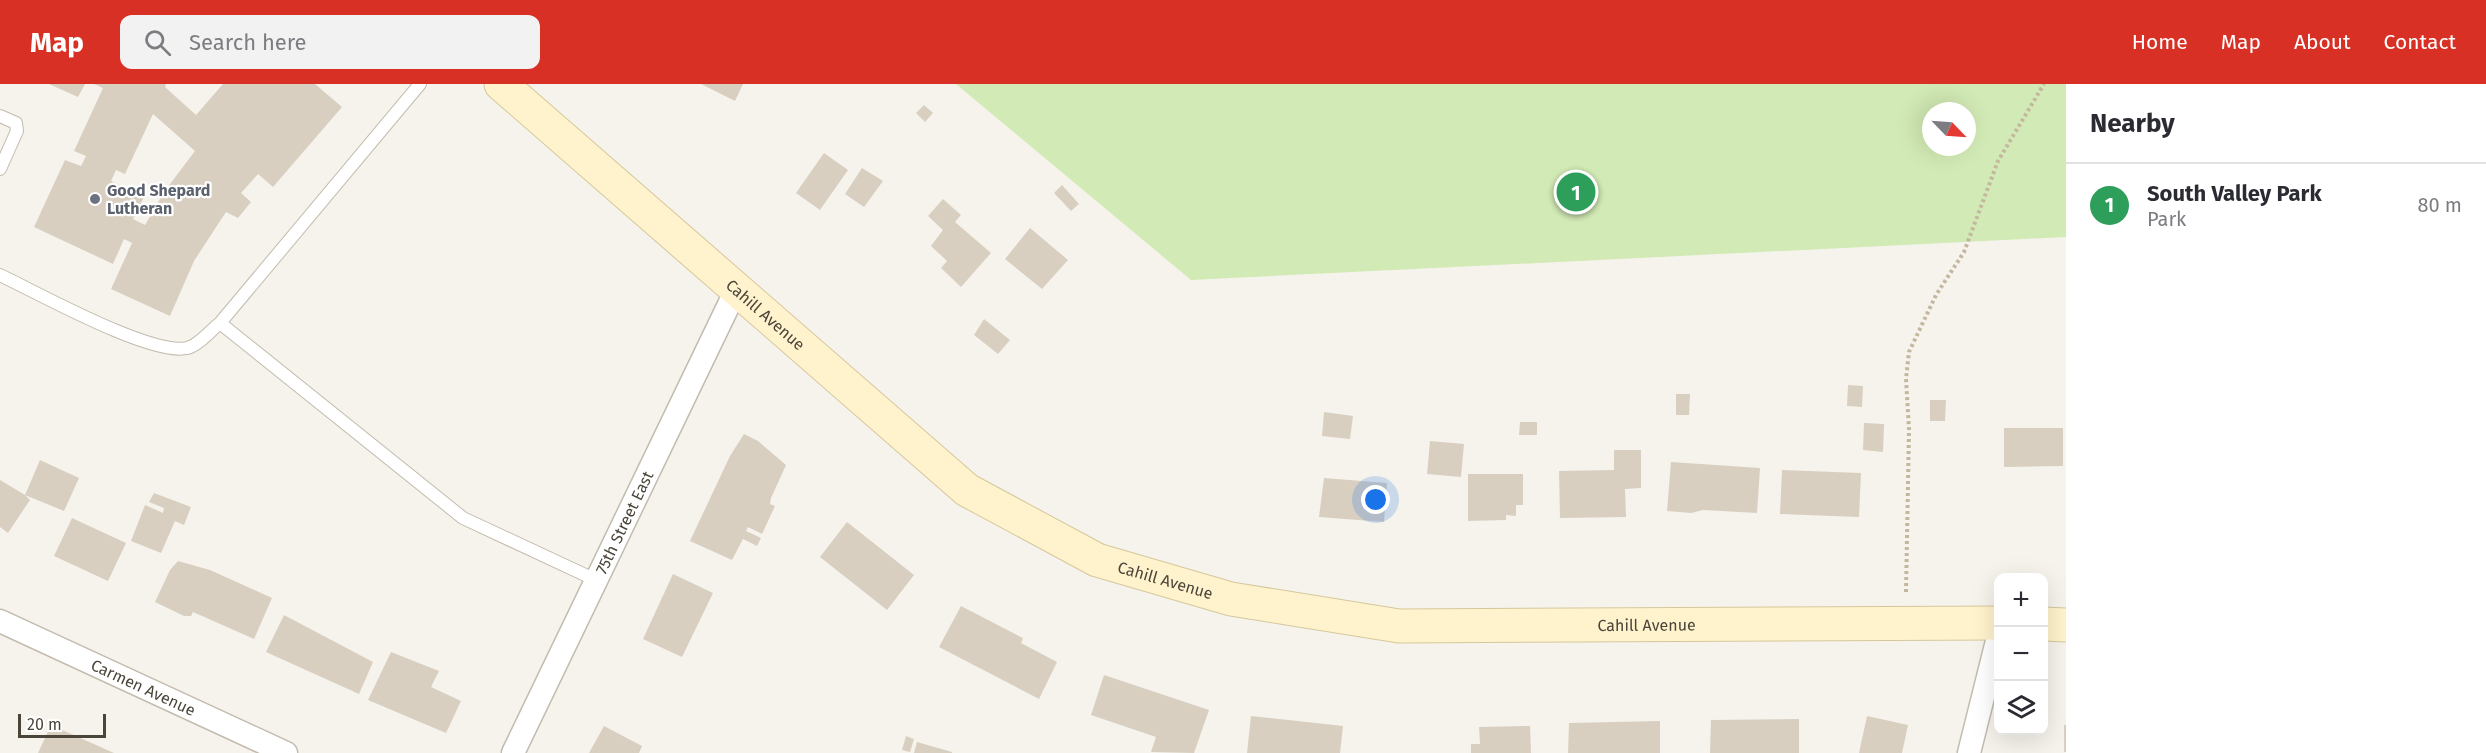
<!DOCTYPE html>
<html lang="en">
<head>
<meta charset="utf-8">
<style>
  :root { --surface:#fff; --page:#f2f2f3; --text:#2b2b33; --muted:#7c7c81; --line:#e1e1e2; --accent:#d93025 }
  body { margin:0; font-family:"Fira Sans",sans-serif; background:var(--page); color:var(--text) }
  .controls { position:absolute; right:18px; bottom:18px; display:grid; overflow:hidden; border-radius:12px; box-shadow:0 6px 24px #0002 }
  .controls button { width:54px; height:54px; display:grid; place-items:center; padding:0; border:0; border-bottom:2px solid var(--line); background:var(--surface); color:var(--text); font:30px sans-serif }
  .compass { position:absolute; left:1922px; top:18px; width:54px; height:54px; border-radius:50%; background:var(--surface); box-shadow:0 6px 24px #0002; rotate:115deg }
  .scale { position:absolute; left:18px; bottom:15px; width:88px; box-sizing:border-box; padding-left:6px; border:3px solid #4b4439; border-top:0; font-size:16px; line-height:21px; white-space:nowrap; color:#4b4439; -webkit-text-stroke:4px #fff; paint-order:stroke }
  .you { position:absolute; left:1376px; top:416px; width:21px; height:21px; margin:-15px; border:4px solid #fff; border-radius:50%; background:#1a73e8; box-shadow:0 0 0 9px #1a73e833 }
  .badge { display:grid; place-items:center; width:39px; height:39px; border-radius:50%; background:var(--accent); color:#fff; font-size:20px; font-weight:700 }
  .pin { position:absolute; translate:-50% -50%; border:3px solid #fff; box-shadow:0 2px 6px #0006 }
  .list { margin:0; padding:0; list-style:none }
  h2 { display:flex; justify-content:space-between; align-items:center; height:78px; margin:0; padding:0 24px; font-size:26px }
  h2 small { font-size:20px; font-weight:400; color:var(--muted) }
  .list li { display:grid; grid-template-columns:39px 1fr auto; gap:18px; align-items:center; box-sizing:border-box; height:84px; padding:0 24px; border-top:2px solid var(--line) }
  .list b { display:block; font-size:22px; white-space:nowrap }
  .list p { margin:0; font-size:20px; white-space:nowrap; color:var(--muted) }
  .list em { font-size:20px; font-style:normal; color:var(--muted) }
  .icon { flex:none; width:33px; height:33px; fill:none; stroke:currentColor; stroke-width:2; stroke-linecap:round; stroke-linejoin:round }
  .map { position:relative; flex:none; width:2066px; height:669px; overflow:hidden }
  header { display:flex; align-items:center; gap:36px; box-sizing:border-box; height:84px; padding:0 30px; background:var(--accent); color:#fff }
  header strong { font-size:28px }
  nav { display:flex; gap:33px; margin-inline-start:auto; font-size:21px }
  .search { width:420px; height:54px; background:var(--page); display:flex; align-items:center; gap:15px; box-sizing:border-box; padding:0 21px; border-radius:12px; color:var(--muted); font-size:22px }
  main { display:flex }
  aside { flex:1; background:var(--surface) }
  .map>svg:first-child { display:block }
</style>
</head>
<body>
<header>
<strong>Map</strong>
<div class="search"><svg class="icon" aria-label="search" viewBox="0 0 24 24"><circle cx="10" cy="10" r="6"/><path d="M15 15l6 6"/></svg>Search here</div>
<nav><a>Home</a><a>Map</a><a>About</a><a>Contact</a></nav>
</header>
<main>
<div class="map">
<svg width="2066" height="669" viewBox="0 0 2066 669">
  <rect width="100%" height="100%" fill="#f6f3ec"/>
  <path fill="#d2eab5" fill-rule="evenodd" d="M956 0H2066V153L1191 196ZM1931 27H1967V63H1931Z"/>
  <path fill="#d8cfc1" fill-rule="evenodd" d="M49 0H85L78 13Z
    M94 0H166L165 3 196 31 223 0H315L342 23 273 103 258 90 241 109 251 118 238 134 226 128 194 177 170 232 111 205 132 159 124 155 113 180 34 143 65 76 81 82 86 72 74 67 103 4ZM153 30 195 67 164 108 145 141 133 135 144 113 111 97 116 86 125 90Z
    M701 0H743L735 17Z
    M924 21 933 29 925 38 916 29Z
    M824 69 848 86 820 126 796 109Z
    M862 84 883 97 864 123 845 110Z
    M1062 101 1079 120 1071 127 1054 109Z
    M943 115 961 131 955 138 991 169 961 203 941 184 947 177 931 162 943 146 928 132Z
    M1030 144 1068 176 1042 205 1005 175Z
    M984 235 1010 256 998 270 974 251Z
    M1848 301 1863 302 1862 323 1847 322Z
    M1676 310H1690L1689 331H1676Z
    M1930 316H1946L1945 337H1930Z
    M1324 328 1353 332 1350 355 1322 352Z
    M1520 338H1537V351H1519Z
    M1864 339 1884 340 1883 368 1863 366Z
    M2004 344H2063V382L2004 383Z
    M744 350 758 357 786 381 771 414 770 420 775 422 762 450 748 443 746 447 761 454 757 462 743 455 732 476 690 457 730 372Z
    M1430 357 1464 360 1461 393 1427 390Z
    M1614 366H1641V404L1625 405 1626 433 1560 434 1559 387 1614 386Z
    M40 376 79 394 64 427 25 411 30 416 8 449 0 443V396L25 411Z
    M1671 378 1760 384 1757 429 1703 426 1691 429 1667 427Z
    M1782 386 1861 389 1859 433 1780 430Z
    M1468 390H1523V421H1516V432L1506 431V436L1468 437Z
    M1324 394 1387 399 1384 438 1319 433Z
    M154 409 191 423 184 441 175 437 161 469 131 457 145 421 163 429 164 424 149 418Z
    M72 434 126 459 108 497 54 472Z
    M847 438 914 491 887 526 820 473Z
    M178 477 210 486 272 514 254 555 193 528 191 532H184L155 518 170 486Z
    M673 490 713 509 682 573 643 555Z
    M961 522 1023 554 1021 559 1057 578 1039 615 939 563Z
    M284 531 373 578 359 610 266 568Z
    M391 568 439 587 431 603 461 617 446 649 368 616Z
    M1104 591 1209 626 1194 669 1151 668 1156 653 1091 631Z
    M1251 632 1343 642 1340 669H1247Z
    M1867 632 1908 641 1902 669H1859Z
    M1799 635V669H1710L1711 636Z
    M1660 637V669H1568L1569 639Z
    M51 641 114 669H38Z
    M2064 641H2066V668H2064Z
    M604 642 642 662 639 669H589Z
    M1530 642 1531 669H1471V660H1480L1479 643Z
    M906 652 914 655 910 668 902 666Z
    M917 658 952 668V669H914Z"/>
  <g fill="none" stroke-linecap="round" stroke-linejoin="round">
    <g stroke="#c2bbae" stroke-width="14">
      <path id="lane" d="M0 32 16 39 17 47 0 85
        M0 191C38 209 151 272 187 264 198 262 211 246 220 239L463 434 596 496
        M220 239 420 0"/>
    </g>
    <g stroke="#c2bbae" stroke-width="25">
      <g id="street">
        <path id="s1" d="M0 537 286 669"/>
        <path id="s2" d="M513 669 736 206"/>
        <path d="M1969 669 1998 553"/>
      </g>
    </g>
    <g stroke="#d6c79b" stroke-width="35">
      <g id="secondary">
        <path id="s3" d="M501 0 967 406 1097 476 1231 515 1399 542 1998 539"/>
        <path d="M2044 540 2066 541"/>
      </g>
    </g>
    <path stroke="#c4b79f" stroke-width="4" stroke-dasharray="3 3" stroke-linecap="butt" d="M1906 508 1909 345 1906 295 1909 268 1936 211 1964 168 1998 77 2044 0"/>
    <use href="#lane" stroke="#fff" stroke-width="12"/>
    <use href="#street" stroke="#fff" stroke-width="22"/>
    <use href="#secondary" stroke="#fff3cd" stroke-width="33"/>
  </g>
  <circle fill="#6b7280" stroke="#fff" stroke-width="2" cx="95" cy="115" r="6"/>
  <g text-anchor="middle" stroke-width="4.5" stroke-linejoin="round" paint-order="stroke">
    <g font-size="16" font-weight="bold" fill="#5b616d" stroke="#fff" text-anchor="start">
      <text x="107" y="112">Good Shepard<tspan x="107" dy="18">Lutheran</tspan></text>
    </g>
    <g font-size="16" fill="#4b4439" stroke="#fff">
      <text dy="6" stroke="none"><textPath href="#s3" startOffset="351">Cahill Avenue</textPath></text>
      <text dy="6" stroke="none"><textPath href="#s2" startOffset="256">75th Street East</textPath></text>
      <text dy="6" stroke="none"><textPath href="#s3" startOffset="837">Cahill Avenue</textPath></text>
      <text dy="6" stroke="none"><textPath href="#s3" startOffset="1323">Cahill Avenue</textPath></text>
      <text dy="6" stroke="none"><textPath href="#s1" startOffset="158">Carmen Avenue</textPath></text>
    </g>
  </g>
</svg>
<div class="controls">
<button>+</button>
<button>−</button>
<button><svg class="icon" aria-label="layers" viewBox="0 0 24 24"><path d="M12 4l9 5-9 5-9-5zM3 14l9 5 9-5"/></svg></button>
</div>
<svg class="compass" viewBox="-18 -18 36 36"><path d="M0-13l5 13h-10z" fill="#e53935"/><path d="M0 13l5-13h-10z" fill="#7c7c81"/></svg>
<div class="scale">20 m</div>
<div class="you"></div>
<div class="pin badge" style="left:1576px;top:108px;background:#2e9e5b">1</div>
</div>
<aside>
<h2>Nearby<small></small></h2>
<ul class="list">
<li><span class="badge" style="background:#2e9e5b">1</span><div><b>South Valley Park</b><p>Park</p></div><em>80 m</em></li>
</ul>
</aside>
</main>
</body>
</html>
